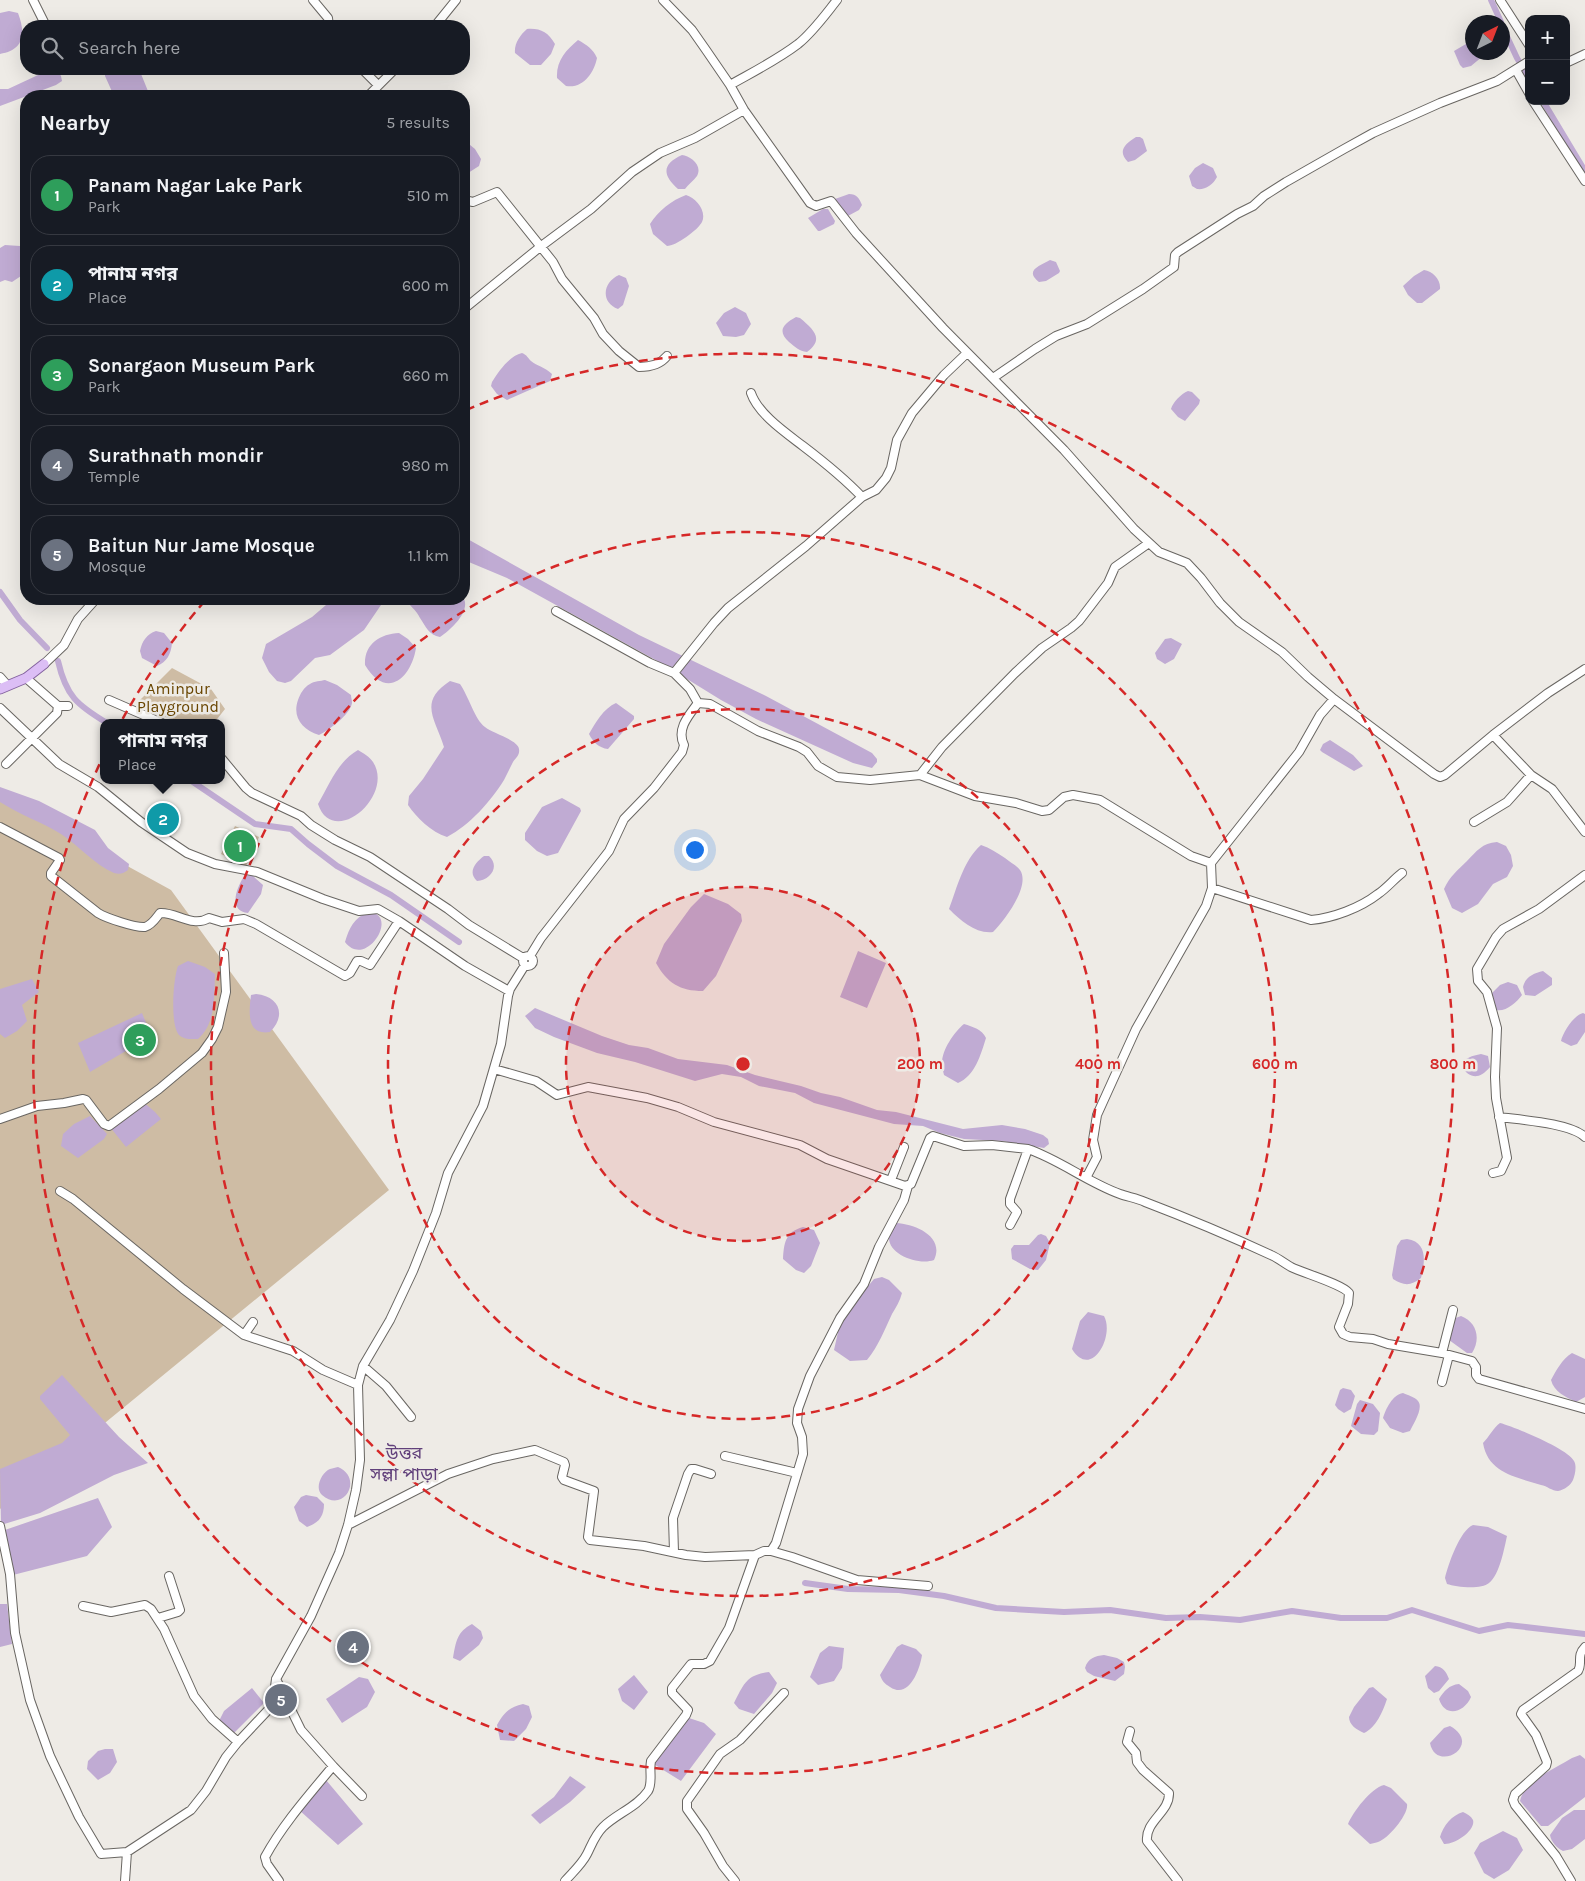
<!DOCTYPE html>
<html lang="en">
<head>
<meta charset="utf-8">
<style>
  :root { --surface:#171b24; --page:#242831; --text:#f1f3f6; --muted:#9ea1a6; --line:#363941; --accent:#ea580c }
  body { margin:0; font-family:Karla,"Noto Sans Bengali",sans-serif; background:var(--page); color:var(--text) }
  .controls { position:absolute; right:15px; top:15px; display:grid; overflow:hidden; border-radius:10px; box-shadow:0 5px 20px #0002 }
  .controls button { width:45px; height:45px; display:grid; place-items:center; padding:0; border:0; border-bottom:1px solid var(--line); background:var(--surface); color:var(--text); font:25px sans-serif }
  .compass { position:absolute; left:1465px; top:15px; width:45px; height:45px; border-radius:50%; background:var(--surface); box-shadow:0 5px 20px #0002; rotate:42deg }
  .you { position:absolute; left:694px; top:849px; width:18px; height:18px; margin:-12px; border:4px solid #fff; border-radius:50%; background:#1a73e8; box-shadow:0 0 0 8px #1a73e833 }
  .badge { display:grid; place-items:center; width:32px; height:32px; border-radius:50%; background:var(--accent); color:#fff; font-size:16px; font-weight:700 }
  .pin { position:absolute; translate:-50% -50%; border:2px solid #fff; box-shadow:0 1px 5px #0006 }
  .popup { position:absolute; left:100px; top:719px; width:125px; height:65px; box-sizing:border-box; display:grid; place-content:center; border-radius:10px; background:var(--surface); filter:drop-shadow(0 1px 4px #0005); font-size:16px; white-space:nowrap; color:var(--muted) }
  .popup b { font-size:19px; color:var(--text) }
  .popup::after { content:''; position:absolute; left:50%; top:100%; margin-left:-10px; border:10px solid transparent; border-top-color:var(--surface) }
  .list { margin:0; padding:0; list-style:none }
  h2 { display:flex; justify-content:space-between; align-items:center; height:65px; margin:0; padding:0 20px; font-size:21px }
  h2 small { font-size:16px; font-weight:400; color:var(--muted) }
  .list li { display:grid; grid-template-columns:32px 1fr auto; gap:15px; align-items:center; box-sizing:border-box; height:80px; margin:0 10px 10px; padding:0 10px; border:1px solid var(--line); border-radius:20px }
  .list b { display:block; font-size:19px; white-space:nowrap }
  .list p { margin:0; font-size:16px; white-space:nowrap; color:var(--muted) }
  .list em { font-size:16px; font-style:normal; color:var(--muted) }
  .icon { flex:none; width:28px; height:28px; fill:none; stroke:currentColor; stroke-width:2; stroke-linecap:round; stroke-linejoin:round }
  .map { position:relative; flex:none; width:1585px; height:1881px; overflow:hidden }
  .search { position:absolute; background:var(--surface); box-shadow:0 5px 20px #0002; left:20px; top:20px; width:450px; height:55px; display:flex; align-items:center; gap:12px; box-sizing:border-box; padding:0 18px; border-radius:20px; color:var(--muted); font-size:19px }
  .panel { position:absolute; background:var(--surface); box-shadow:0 5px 20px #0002; left:20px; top:90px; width:450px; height:515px; border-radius:20px }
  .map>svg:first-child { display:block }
</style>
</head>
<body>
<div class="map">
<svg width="1585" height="1881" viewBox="0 0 1585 1881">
  <rect width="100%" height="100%" fill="#eeebe6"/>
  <path fill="#cebca4" d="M172 668 211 689 225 709 214 723H180L136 704Z
    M0 796 171 890 389 1190 0 1509Z
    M235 826 259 837 246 866 221 854Z"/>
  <path fill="#c0abd3" d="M9 11 18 13C26 34 24 50 0 54V13Z
    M527 29C540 28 548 32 555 44L551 54 541 65H530L515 53C514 44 520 35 527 29Z
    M578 40C587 45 593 49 597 58 594 73 583 89 566 86L557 78C556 61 566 50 578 40Z
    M1471 41 1472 52 1482 53 1483 56 1471 66 1463 68 1460 65 1454 51Z
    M51 69 57 70 61 76 62 81 56 85 0 106V89H8Z
    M107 69H139L150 96H114L105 76V71Z
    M1136 137H1140L1143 139 1147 151 1135 160 1128 162C1117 151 1125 144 1136 137Z
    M464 140 475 149 481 159 479 166 465 175Z
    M682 155C690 156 703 165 697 176 694 180 688 185 685 189H678C662 175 662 164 682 155Z
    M1203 163 1213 168 1217 177C1213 185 1205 190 1197 189L1192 186 1189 176 1195 168Z
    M849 194C857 194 859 198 862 205L859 210 846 217 834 202 835 199Z
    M686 195C696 198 707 211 702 222 698 230 676 246 667 246L653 234 650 224C658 211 672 200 686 195Z
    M823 209H828L835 221 834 224 820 231H818L808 218Z
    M5 245 20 246C24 254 26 265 24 274L12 282 5 280 0 282V248Z
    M1050 260 1056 262 1060 271 1059 273 1046 281 1039 282C1024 270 1040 266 1050 260Z
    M1424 270C1433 271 1441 280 1440 289L1422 303H1417L1408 295 1403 286 1414 276Z
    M619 275 626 278 629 286 623 305 618 309C600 302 603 282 619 275Z
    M735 307 746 313 751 324 744 335 736 337 723 336 716 323 724 313Z
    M796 317 800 318C813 329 825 339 807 352 799 351 795 347 789 342 777 331 783 324 796 317Z
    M522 353C527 355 528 358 531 361 537 366 545 367 552 374L550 381 507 400 497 394 491 386 492 382C499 371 509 356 522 353Z
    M1188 391 1192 392 1200 400 1199 404 1185 421 1178 417 1171 409C1173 402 1181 394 1188 391Z
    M464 537 639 635 766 696 872 753 877 759V762L872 768 853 763 756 719 721 700 661 663 507 578 464 560Z
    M333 599H378L381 605 364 630 330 655 315 658 291 681 285 683 277 681 269 672 262 658 266 644 312 617Z
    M403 599H464C470 612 451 630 440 637 429 635 426 627 420 618 416 610 409 604 403 599Z
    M156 631 164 633 172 643C171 654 167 662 157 666L142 658 140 651C142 641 147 634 156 631Z
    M399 633 408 639 416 648C411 679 386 700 365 665 364 644 380 634 399 633Z
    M1171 638 1182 644 1174 659 1165 664 1157 659 1155 653 1165 639Z
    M325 680 337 685 351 695C351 697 352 700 352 703 350 715 329 730 319 735 302 730 292 717 298 700 300 694 304 687 310 684 314 681 321 681 325 680Z
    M450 681 460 684C468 695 475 720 485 727 492 733 518 740 519 749 520 755 516 758 513 762 510 768 507 774 504 780 491 801 470 825 447 837 431 832 417 818 408 805L409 796 423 779 444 747C435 718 418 702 450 681Z
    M616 703 634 716V719L608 749C599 748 593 742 589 734 595 723 604 708 616 703Z
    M1330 740 1353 755 1363 766 1354 771 1322 752 1320 750 1323 744Z
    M358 750C363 753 370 757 373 762 395 796 333 849 318 804 329 785 338 761 358 750Z
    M0 787 39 801 95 830 108 848 129 864 128 870C124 873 120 875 114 873 95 865 79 846 61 834 42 822 20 815 0 802Z
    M562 798 580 808 581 811 558 853 547 856 537 851 525 840V833L542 807Z
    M1497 842 1506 846 1511 855 1513 866 1507 877 1493 884 1478 904 1462 913 1452 908 1444 889C1450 876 1457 871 1467 861 1477 851 1482 843 1497 842Z
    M981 845C990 848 997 853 1005 858 1010 862 1017 866 1020 870 1031 886 1004 921 993 932 976 934 961 921 949 909 957 888 963 861 981 845Z
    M484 856H489C500 866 491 880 477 881 467 872 476 862 484 856Z
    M245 875 253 876 263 885 261 894 248 913C227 911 237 886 245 875Z
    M704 894 728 904 741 914 742 921 716 976 703 991C680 991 667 983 656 963L664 944 691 907Z
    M368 912C401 913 366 970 345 942 349 928 354 918 368 912Z
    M858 951 886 963 867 1008 840 997Z
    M188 961 205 967 215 974C214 997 216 1023 198 1039 191 1039 185 1040 179 1035 170 1025 173 979 178 966Z
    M1543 971 1552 978V985L1535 996 1525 995 1523 987C1525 977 1534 973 1543 971Z
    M32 979 39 992 22 1005 27 1021 17 1031 5 1038 0 1034V989Z
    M1508 982 1517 985 1522 995C1516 1003 1506 1012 1496 1010L1490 995 1500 985Z
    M256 994C279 996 287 1015 270 1032 246 1036 249 1011 251 995Z
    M535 1008 602 1036 629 1045 648 1048 678 1059 727 1065 755 1075 801 1086 821 1093 840 1097 877 1110 896 1112 963 1129 1002 1125 1025 1129 1043 1135 1048 1139 1049 1144 1044 1148 1002 1141 964 1139 940 1133 923 1126 894 1124 875 1119 814 1103 795 1093 759 1086 741 1077 722 1074 695 1081 635 1062 597 1053 554 1037 535 1028 525 1016Z
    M142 1013 149 1030 148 1038 90 1072 78 1043Z
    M1583 1013 1585 1014V1032L1577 1044 1571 1046 1561 1041C1563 1032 1574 1015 1583 1013Z
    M964 1024C973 1027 982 1029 986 1038 981 1054 975 1076 958 1083L944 1075C943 1071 942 1067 942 1063 942 1050 954 1032 964 1024Z
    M1481 1054 1488 1056 1490 1067C1479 1080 1470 1079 1461 1066 1465 1057 1472 1056 1481 1054Z
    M142 1101 155 1112 161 1119 126 1147 110 1127Z
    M90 1116 107 1134 104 1139 78 1158 61 1146 63 1134 74 1124Z
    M896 1223C916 1224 945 1237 934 1260 915 1267 872 1248 896 1223Z
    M803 1227 814 1230 820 1243 811 1266 804 1273 796 1270 783 1259C784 1243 785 1232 803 1227Z
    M1041 1234 1046 1236 1050 1243 1046 1260 1038 1270 1030 1269 1012 1259 1011 1249 1014 1245H1029L1038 1235Z
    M1407 1239C1428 1242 1425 1262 1421 1278 1411 1286 1404 1286 1393 1279L1392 1275 1397 1246 1401 1240Z
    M882 1277 889 1280 902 1293C900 1301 896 1307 892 1314 884 1331 879 1345 867 1360L850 1361 834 1350 839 1328 846 1313 874 1279Z
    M1088 1312 1104 1316C1115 1336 1091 1380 1072 1349L1080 1321Z
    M1461 1316C1477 1322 1481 1339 1472 1353H1467L1449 1340 1453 1319Z
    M1572 1353 1585 1359V1397L1576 1402C1566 1397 1554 1392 1551 1380 1556 1371 1562 1359 1572 1353Z
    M62 1375 119 1437 148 1463 114 1475 40 1513 1 1525 0 1469 62 1443 70 1435 40 1399V1396Z
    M1343 1388 1351 1390 1355 1396 1351 1409 1344 1413 1338 1409 1335 1405 1340 1390Z
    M1403 1393C1407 1395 1415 1397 1418 1401 1424 1408 1413 1424 1410 1431L1403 1433 1390 1428 1383 1418C1386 1409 1392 1395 1403 1393Z
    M1360 1400 1373 1404 1380 1413 1378 1431 1374 1435 1361 1434 1351 1426 1357 1404Z
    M1500 1423C1515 1427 1568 1449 1574 1461 1577 1466 1575 1475 1573 1480 1571 1485 1564 1490 1558 1491 1552 1491 1547 1486 1541 1485 1516 1477 1488 1473 1483 1443 1489 1437 1494 1427 1500 1423Z
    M338 1467C364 1478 344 1514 322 1495 314 1488 322 1472 330 1469 333 1468 335 1468 338 1467Z
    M306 1495 317 1497 324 1504C324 1516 319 1523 307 1527L299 1521 294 1507 301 1497Z
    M98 1498 112 1527 87 1556 13 1575 2 1531Z
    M1473 1525 1488 1527 1507 1536C1504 1549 1500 1574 1489 1583 1481 1590 1456 1587 1447 1584L1445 1578C1448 1565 1460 1530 1473 1525Z
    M0 1604H7L12 1644 0 1647Z
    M472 1624 481 1631 483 1638 479 1645 460 1661 453 1658C456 1641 457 1632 472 1624Z
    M902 1644 916 1649 922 1655C920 1669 909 1700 890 1687 885 1684 882 1681 880 1675L897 1647Z
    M829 1646 844 1648 842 1668 834 1681 818 1685 810 1677 820 1653Z
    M1104 1655 1117 1658 1124 1662 1125 1667 1124 1674 1115 1681 1094 1676 1087 1672 1085 1668C1088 1658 1095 1656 1104 1655Z
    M1435 1666C1443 1667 1446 1671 1449 1679L1439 1691 1434 1693 1428 1688 1425 1676Z
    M769 1672 777 1683 772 1693 754 1714 739 1709 734 1703C744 1684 746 1675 769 1672Z
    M634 1675 648 1692 634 1710 622 1701 618 1689Z
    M359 1677 368 1679 375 1692 367 1707 342 1723 326 1699Z
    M1459 1684 1468 1691 1471 1697C1464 1713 1445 1718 1439 1699 1444 1691 1449 1685 1459 1684Z
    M1373 1687 1387 1699C1383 1711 1376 1728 1364 1733 1357 1730 1349 1725 1349 1717L1354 1707 1369 1688Z
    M252 1688 264 1703 232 1735 218 1723 224 1711Z
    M523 1704 529 1706 532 1717 526 1729 514 1741 500 1740 497 1725C504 1713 509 1707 523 1704Z
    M686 1717 704 1723 716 1734 681 1781 652 1763Z
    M1450 1726C1484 1745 1436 1774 1430 1743L1444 1728Z
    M105 1749H113L117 1762 110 1773 98 1780 87 1769 88 1761 98 1751Z
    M1580 1755 1585 1759V1797L1548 1826H1541L1520 1801C1524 1781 1556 1768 1572 1758Z
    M570 1776 586 1787 570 1802 540 1824 531 1815 554 1797Z
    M326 1780 363 1824 338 1845 298 1809Z
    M1384 1785 1391 1788 1407 1804C1409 1814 1388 1839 1378 1842 1376 1843 1373 1843 1370 1844L1348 1824C1353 1812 1371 1788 1384 1785Z
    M1574 1810H1585V1839L1572 1849 1563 1851C1557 1848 1551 1842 1550 1835L1562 1818Z
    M1463 1812C1467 1814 1471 1816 1473 1820 1476 1831 1454 1845 1444 1844L1440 1837C1443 1826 1452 1815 1463 1812Z
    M1503 1831 1517 1838 1523 1850 1509 1870 1494 1879 1484 1873 1474 1853 1480 1843Z"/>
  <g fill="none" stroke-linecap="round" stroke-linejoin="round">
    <path stroke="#c0abd3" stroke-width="6" d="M1491 0 1501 22
      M1502 26 1517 58 1529 78
      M1543 101 1585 171
      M0 592 20 620 47 648
      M58 661C66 696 77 705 107 723
      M190 780 255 824 291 829 308 844 337 866 391 895 459 942
      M805 1583 848 1589 899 1590 944 1596 996 1608 1064 1612 1110 1610 1166 1618 1200 1617 1240 1620 1292 1611 1341 1618H1387L1412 1610 1479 1631 1508 1625 1585 1634"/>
    <g stroke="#696662" stroke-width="10">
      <path id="minor" d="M33 0 46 26
        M313 0 328 18 329 26
        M663 0 692 30 706 50 730 85 744 110 810 203 816 206 831 201 856 233 943 328 1064 450 1134 529 1159 552 1187 563 1201 578 1220 603 1239 622 1282 652 1308 677 1334 699 1434 774 1440 777 1445 775 1493 735 1548 693 1585 669
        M1500 0 1529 45
        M435 26 456 0
        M1566 63 1585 54
        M362 69 378 85
        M1516 70 1529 93
        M730 85C753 72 777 60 798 44 813 32 825 15 837 0
        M368 96 395 69
        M1533 101 1585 181
        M464 200 473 202 497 192 553 262 562 279 594 318 603 334 619 351 639 367C650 367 660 365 667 356
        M464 309 540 247 591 209 632 172 660 153 695 138 744 110
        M993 378 1035 349 1056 336 1087 324 1143 289 1174 267 1175 255 1178 252 1237 214 1253 206 1264 196 1286 182 1344 149 1373 133 1440 103 1497 81 1529 61
        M751 393C758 414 786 433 803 446 824 462 844 478 862 497
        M556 611 650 663 674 673 690 689 698 703 710 704 758 731 799 747 807 752 818 766 837 777 870 780 920 775 975 796 1016 803 1042 811 1049 810 1064 797 1073 795 1100 800 1191 856 1211 863
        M44 664 64 645 78 619 96 599
        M674 673 714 623 728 608 806 546 862 497 876 490 886 478 891 468 897 440 912 413 944 375 967 353
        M0 677 7 685
        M26 678 58 706H68
        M109 700 162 723
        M0 708 59 764 98 787 141 822 187 853 215 864 257 872 323 899 359 911 378 909 399 921 465 966 509 991
        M1493 735 1531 775 1552 789 1585 832
        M222 759 246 788 252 793 301 816 311 825 335 840 370 857 448 909 469 925 523 958
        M6 764 57 713 58 706
        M920 775 942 747 1015 673 1042 648 1071 628 1079 621 1108 583 1115 567 1149 543
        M1474 822 1507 802 1531 775
        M0 827 59 858 60 860 51 873V876L98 913C106 918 136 928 145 927 152 925 156 918 160 913 177 912 192 928 209 918L222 922 244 919 256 924 345 976 350 973 357 961H361L370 965 399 921
        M1212 888 1311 920C1333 918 1360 908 1378 894 1387 888 1394 879 1402 873
        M523 961a5 5 0 1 1 10 0a5 5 0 1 1-10 0Z
        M530 956 541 938 609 851 624 819 654 788 682 752 684 745C676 729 689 715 698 703
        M494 1069 536 1081 557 1095 588 1087 647 1098 678 1107 714 1122 800 1145 827 1159 905 1186 911 1184 930 1138 933 1136 964 1146 992 1145 1028 1149
        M1499 1117C1521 1120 1570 1123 1585 1137
        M0 1119 37 1106 64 1103 83 1099 86 1100 104 1124 109 1126 159 1089 202 1053 212 1039 218 1027 226 992 224 953
        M1493 1173 1501 1171 1507 1158 1496 1098 1495 1077 1497 1028 1487 992 1478 981 1477 969 1496 937 1503 929 1539 909 1585 875
        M1086 1178 1097 1157 1093 1140 1097 1115 1136 1029 1206 906 1212 888 1211 863 1299 752 1320 715 1334 699
        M891 1180 904 1147
        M60 1191 73 1199 183 1289 244 1335 293 1351 323 1370 358 1385
        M1010 1225 1017 1212 1010 1204V1199L1028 1149C1060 1160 1087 1182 1120 1194 1128 1197 1137 1198 1145 1202 1187 1218 1230 1236 1271 1255 1278 1258 1284 1263 1291 1267 1303 1273 1342 1284 1349 1293L1348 1304 1339 1327 1343 1334 1350 1337 1373 1339 1388 1344 1442 1353 1472 1361 1476 1367V1375L1479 1379 1585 1409
        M244 1335 253 1322
        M1442 1353 1453 1310
        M363 1366 386 1386 411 1417
        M1442 1382 1449 1355
        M725 1456 797 1473
        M348 1525 448 1474 493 1459 535 1450 564 1462 565 1465 562 1477 564 1480 594 1491 588 1537 590 1540 644 1546 686 1555 705 1557 755 1555
        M0 1526 10 1574 15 1633 30 1700 50 1756 79 1817 101 1854 127 1852
        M771 1551 792 1557 857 1580 928 1586
        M674 1552 673 1518 688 1474 691 1469H695L711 1474
        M83 1606 111 1612 145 1605 151 1609 164 1629 194 1696 212 1719 238 1742
        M158 1618 178 1612 180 1610 169 1576
        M276 1679 301 1730 333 1766C309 1795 283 1824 265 1857L267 1864 279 1881
        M1130 1731 1127 1742 1136 1753 1137 1762 1143 1770 1169 1793C1170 1812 1145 1821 1147 1841L1178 1881
        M333 1766 362 1796
        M125 1881 127 1852 191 1810 206 1791 226 1757 238 1742 270 1708 273 1702 276 1679 311 1616 339 1553 348 1525 356 1490 360 1460 358 1385 363 1366 390 1320 413 1271 436 1213 448 1173 483 1106 501 1044 508 996 510 989 525 965
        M565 1881C573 1872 582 1864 587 1854 592 1844 595 1835 603 1827 616 1814 637 1807 648 1791 653 1783 649 1771 651 1761L686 1715 688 1710 672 1693V1688L691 1664H704L710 1661 729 1628 755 1555 764 1551H771L776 1543 803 1454 802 1437 797 1423 798 1409 810 1376 840 1318 864 1284 879 1247 904 1200 908 1186
        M735 1881 723 1866 704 1833 687 1809V1801L720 1754 740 1740 784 1693
        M1571 1881 1556 1856 1515 1805 1513 1800 1515 1794 1546 1766 1547 1762 1536 1735 1521 1714 1523 1710 1578 1671C1583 1663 1576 1656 1585 1647"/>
    </g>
    <g stroke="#84639f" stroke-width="11">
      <path id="major" d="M0 689 26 678 44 664"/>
    </g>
    <use href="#minor" stroke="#fff" stroke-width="8"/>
    <use href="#major" stroke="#dcbef5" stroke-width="9"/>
  </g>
  <circle cx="743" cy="1064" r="177" fill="#d62828" fill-opacity=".12"/>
  <g fill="none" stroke="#d62828" stroke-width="2.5" stroke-dasharray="9 6">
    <circle cx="743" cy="1064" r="177"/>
    <circle cx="743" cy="1064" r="355"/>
    <circle cx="743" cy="1064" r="532"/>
    <path d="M466 410A710 710 0 1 1 203 603"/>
  </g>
  <g text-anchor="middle" stroke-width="5" stroke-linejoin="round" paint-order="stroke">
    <g font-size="16" fill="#694500" stroke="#eeebe6">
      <text x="178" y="694">Aminpur<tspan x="178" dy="18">Playground</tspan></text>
    </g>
    <g font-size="18" fill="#61407b" stroke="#eeebe6">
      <text x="404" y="1459">উত্তর<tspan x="404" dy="21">সল্লা পাড়া</tspan></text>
    </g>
  </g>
  <circle cx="743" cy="1064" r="8" fill="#d62828" stroke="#eeebe6" stroke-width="2.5"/>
  <g font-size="15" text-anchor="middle" font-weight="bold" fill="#d62828" stroke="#eeebe6" stroke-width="5" stroke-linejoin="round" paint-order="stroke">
    <text x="920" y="1069">200 m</text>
    <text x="1098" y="1069">400 m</text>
    <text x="1275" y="1069">600 m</text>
    <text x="1453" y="1069">800 m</text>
  </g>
</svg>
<div class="controls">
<button>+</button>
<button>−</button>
</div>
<svg class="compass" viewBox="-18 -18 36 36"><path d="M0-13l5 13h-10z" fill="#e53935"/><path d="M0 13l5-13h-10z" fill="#9ea1a6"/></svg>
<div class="you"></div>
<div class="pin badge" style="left:240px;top:846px;background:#2e9e5b">1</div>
<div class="pin badge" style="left:163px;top:819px;background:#0f9aa8">2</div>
<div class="popup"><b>পানাম নগর</b>Place</div>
<div class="pin badge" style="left:140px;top:1040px;background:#2e9e5b">3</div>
<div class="pin badge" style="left:353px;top:1647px;background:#6b7280">4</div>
<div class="pin badge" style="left:281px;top:1700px;background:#6b7280">5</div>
<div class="search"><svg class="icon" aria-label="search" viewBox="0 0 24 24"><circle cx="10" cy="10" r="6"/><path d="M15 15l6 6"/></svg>Search here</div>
<section class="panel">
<h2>Nearby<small>5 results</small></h2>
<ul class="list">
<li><span class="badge" style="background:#2e9e5b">1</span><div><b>Panam Nagar Lake Park</b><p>Park</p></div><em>510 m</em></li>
<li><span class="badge" style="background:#0f9aa8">2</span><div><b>পানাম নগর</b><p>Place</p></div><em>600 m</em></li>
<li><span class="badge" style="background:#2e9e5b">3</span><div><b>Sonargaon Museum Park</b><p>Park</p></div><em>660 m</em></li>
<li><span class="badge" style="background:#6b7280">4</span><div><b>Surathnath mondir</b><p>Temple</p></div><em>980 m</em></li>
<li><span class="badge" style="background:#6b7280">5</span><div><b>Baitun Nur Jame Mosque</b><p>Mosque</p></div><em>1.1 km</em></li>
</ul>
</section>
</div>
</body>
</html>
